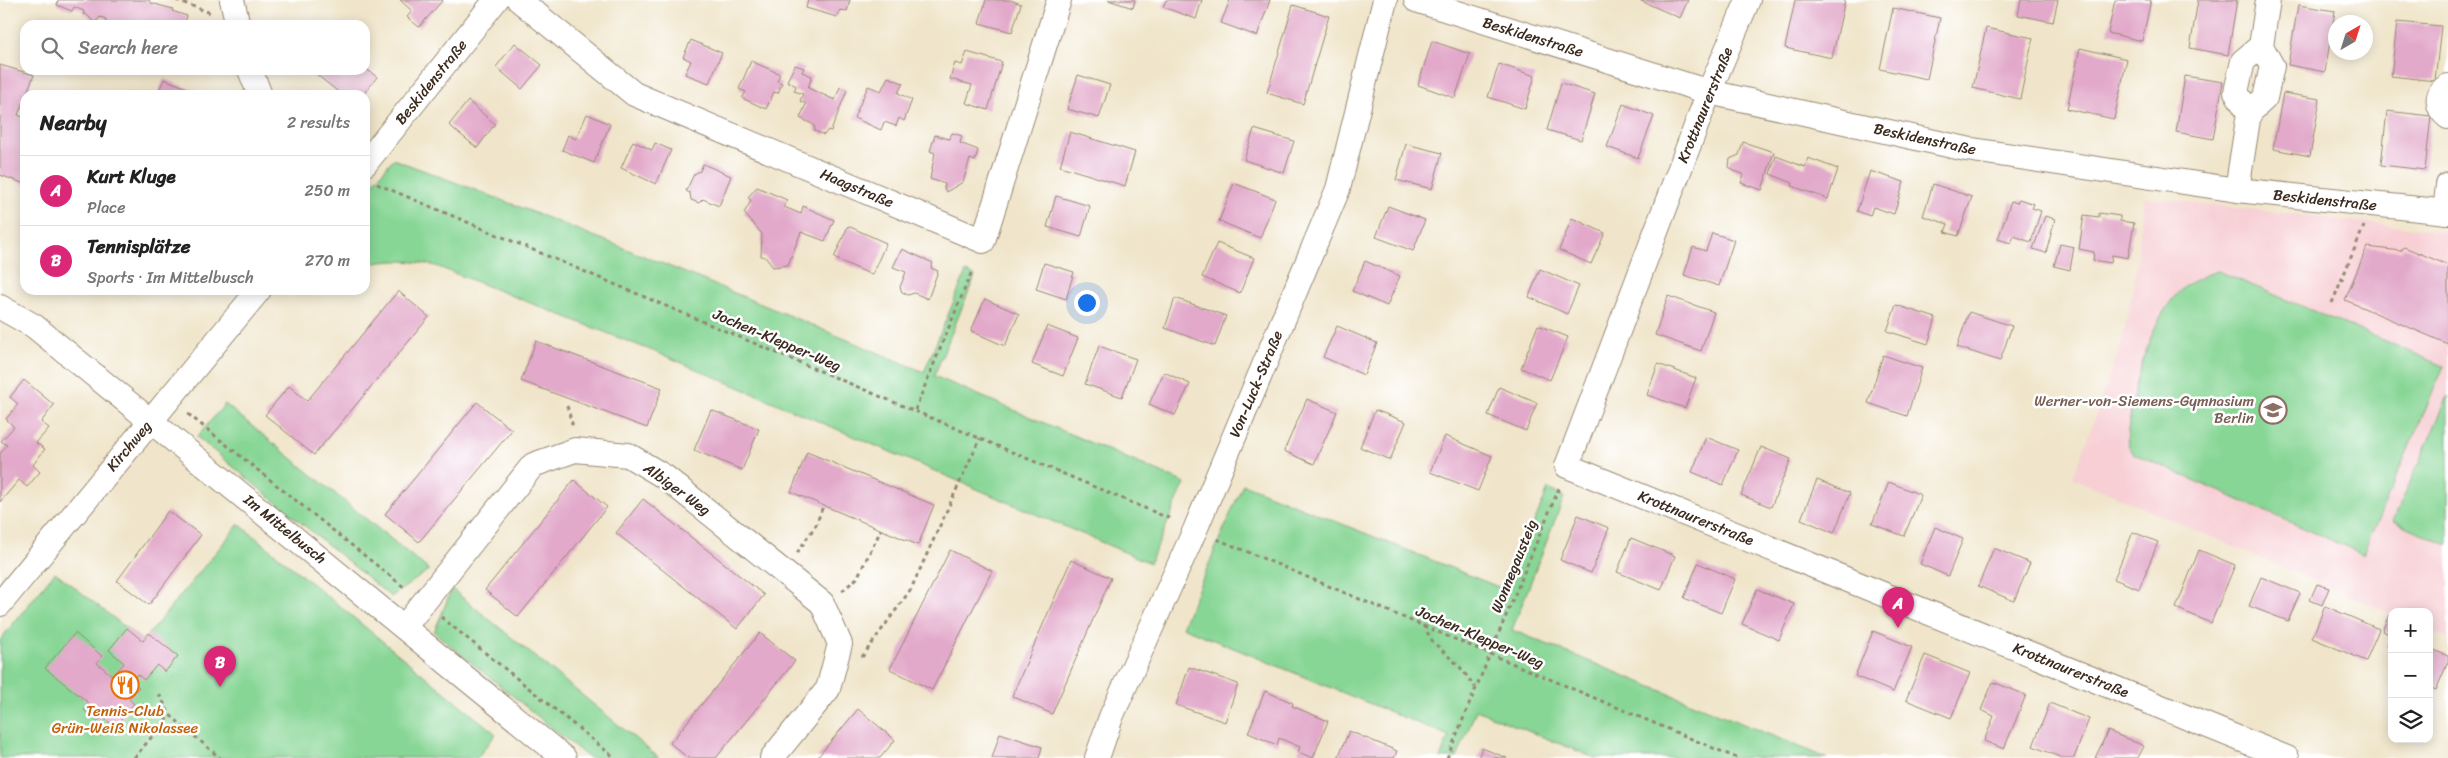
<!DOCTYPE html>
<html lang="en">
<head>
<meta charset="utf-8">
<style>
  :root { --surface:#fff; --page:#f2f2f2; --text:#222; --muted:#767676; --line:#e0e0e0; --accent:#db2777 }
  body { margin:0; font-family:Sriracha,sans-serif; background:var(--page); color:var(--text) }
  .controls { position:absolute; right:15px; bottom:15px; display:grid; overflow:hidden; border-radius:10px; box-shadow:0 2px 12px #0003 }
  .controls button { width:45px; height:45px; display:grid; place-items:center; padding:0; border:0; border-bottom:1px solid var(--line); background:var(--surface); color:var(--text); font:25px sans-serif }
  .compass { position:absolute; left:2328px; top:15px; width:45px; height:45px; border-radius:50%; background:var(--surface); box-shadow:0 2px 12px #0003; rotate:39deg }
  .you { position:absolute; left:1086px; top:302px; width:18px; height:18px; margin:-12px; border:4px solid #fff; border-radius:50%; background:#1a73e8; box-shadow:0 0 0 8px #1a73e833 }
  .badge { display:grid; place-items:center; width:32px; height:32px; border-radius:50%; background:var(--accent); color:#fff; font-size:16px; font-weight:700 }
  .pin { position:absolute; translate:-50% -41px; filter:drop-shadow(0 1px 2px #0008) }
  .pin::after { content:''; position:absolute; top:26px; width:18px; height:15px; background:inherit; clip-path:polygon(0 0,100% 0,50% 100%) }
  .list { margin:0; padding:0; list-style:none }
  h2 { display:flex; justify-content:space-between; align-items:center; height:65px; margin:0; padding:0 20px; font-size:21px }
  h2 small { font-size:16px; font-weight:400; color:var(--muted) }
  .list li { display:grid; grid-template-columns:32px 1fr auto; gap:15px; align-items:center; box-sizing:border-box; height:70px; padding:0 20px; border-top:1px solid var(--line) }
  .list b { display:block; font-size:19px; white-space:nowrap }
  .list p { margin:0; font-size:16px; white-space:nowrap; color:var(--muted) }
  .list em { font-size:16px; font-style:normal; color:var(--muted) }
  .icon { flex:none; width:28px; height:28px; fill:none; stroke:currentColor; stroke-width:2; stroke-linecap:round; stroke-linejoin:round }
  .map { position:relative; flex:none; width:2448px; height:758px; overflow:hidden }
  .search { position:absolute; background:var(--surface); box-shadow:0 2px 12px #0003; left:20px; top:20px; width:350px; height:55px; display:flex; align-items:center; gap:12px; box-sizing:border-box; padding:0 18px; border-radius:15px; color:var(--muted); font-size:19px }
  .panel { position:absolute; background:var(--surface); box-shadow:0 2px 12px #0003; left:20px; top:90px; width:350px; height:205px; border-radius:15px }
  .map>svg:first-child { display:block }
</style>
</head>
<body>
<div class="map">
<svg width="2448" height="758" viewBox="0 0 2448 758">
  <rect width="100%" height="100%" fill="#fff"/>
  <filter id="ink" filterUnits="userSpaceOnUse"><feTurbulence type="fractalNoise" baseFrequency=".02" numOctaves="2"/><feDisplacementMap in="SourceGraphic" scale="10" xChannelSelector="R" yChannelSelector="G"/><feConvolveMatrix kernelMatrix="1 2 1 2 8 2 1 2 1" color-interpolation-filters="sRGB"/></filter>
  <filter id="wash" filterUnits="userSpaceOnUse"><feTurbulence type="fractalNoise" baseFrequency=".0096" numOctaves="4" result="noise"/><feDisplacementMap in="SourceGraphic" scale="20" xChannelSelector="R" yChannelSelector="G"/><feGaussianBlur stdDeviation="1.12" result="paint"/><feColorMatrix in="noise" values="0 0 0 0 0 0 0 0 0 0 0 0 0 0 0 0 0 1.4 0 .05"/><feComposite in="paint" operator="in"/></filter>
  <g filter="url(#wash)">
    <rect width="100%" height="100%" fill="#f0e5ca"/>
    <path fill="#f7cfd4" d="M2144 197 2448 232V638L2429 630V612H2392V614L2073 478 2122 342 2135 278Z"/>
    <path fill="#87d695" stroke="#61805a" d="M393 159C572 225 748 298 924 372L966 272 975 276 934 376 1185 483 1150 563 668 357 436 266C410 260 391 259 365 265V193Z
      M2218 271 2444 366 2363 554 2134 454C2132 451 2129 448 2128 444 2126 437 2129 425 2130 418 2136 378 2150 319 2181 290 2192 280 2205 275 2218 271Z
      M2448 396V545L2393 521Z
      M225 404 429 570 391 597 197 437Z
      M1243 484 1506 590 1548 489 1564 497 1512 630 1827 758H1595L1476 710 1457 758H1440L1449 736 1182 627Z
      M239 524 496 734 477 758H0V640L55 572 143 641Z
      M452 589 659 758H589L434 632Z"/>
    <g id="blocks">
      <path fill="#e2a9ca" d="M58 0H149L151 3 173 9 172 11 187 16 184 25H110L105 21 106 19 100 17 95 23 86 14 83 15 84 11 74 7 72 11 57 5Z
        M400 0H443L419 27 407 17 412 11Z
        M808 0H850L847 11 840 10 837 17 806 8Z
        M986 0H1010L1021 4 1012 32 979 23Z
        M1108 0H1135L1133 8Z
        M1166 0H1202L1196 19 1163 7Z
        M1230 0H1270L1257 36 1221 23Z
        M1639 0H1688L1680 18Z
        M1795 0H1845L1832 58 1785 48Z
        M2021 0H2058L2053 22 2018 15Z
        M2115 0H2151L2142 41 2108 33Z
        M2198 0H2237L2228 55 2190 48Z
        M1293 5 1329 16 1303 104 1267 93Z
        M2298 5 2335 11 2325 72 2288 65Z
        M1893 8 1940 18 1927 79 1880 69Z
        M2397 22 2441 26 2435 81 2391 76Z
        M1986 28 2033 38 2020 99 1973 88Z
        M691 40 722 53 709 83 685 74 691 61 683 57Z
        M1432 41 1470 54 1455 98 1418 85Z
        M515 43 542 65 522 89 496 67Z
        M2080 48 2127 59 2114 119 2067 109Z
        M967 52 1002 62 988 110 966 103 972 85 950 79 955 63 962 65Z
        M751 61 780 74 777 81 782 83 778 93 774 92 766 109 742 98 746 92 739 89Z
        M1499 64 1535 76 1525 109 1488 97Z
        M0 65 34 75 18 115 25 118V184L0 175Z
        M795 65 804 68 802 72 812 76 808 88 835 100 840 87 847 90 831 131 828 130 824 135 815 131 814 125 800 118 806 104 800 101 803 94 794 91 796 86 787 81Z
        M365 68 377 77 363 95H342L311 70H365Z
        M1078 75 1110 85 1099 118 1067 109Z
        M2185 76 2223 82 2213 139 2176 132Z
        M888 77 903 83 898 93 912 100 904 121 899 118 896 126 884 122 881 130 854 118 868 86 881 91Z
        M164 79 205 95H157Z
        M1561 83 1595 94 1581 140 1547 130Z
        M2283 93 2320 99 2310 156 2273 149Z
        M468 101 495 124 477 148 449 125Z
        M1623 104 1654 116 1638 158 1607 147Z
        M2387 111 2431 116 2425 170 2381 165Z
        M587 114 610 124 594 163 562 150 568 135 576 139Z
        M1254 129 1294 141 1284 173 1244 160Z
        M1070 132 1135 152 1125 186 1060 166Z
        M952 133 962 136 960 143 978 150 975 161 970 159 963 182 946 192 944 188 945 184 930 179 935 153 930 151 935 135 949 139Z
        M633 141 652 150 655 143 671 150 656 184 621 168Z
        M1743 142 1774 152 1762 190 1741 183 1744 175 1734 171 1729 167 1730 159 1739 155Z
        M1406 144 1442 153 1432 189 1396 180Z
        M1776 156 1805 167 1808 158 1838 169 1828 199 1792 186 1793 183 1770 174Z
        M703 164 731 176 719 206 703 199 699 203 691 200 690 193 686 191 694 174 700 171Z
        M1870 171 1904 182 1894 214 1873 207 1870 216 1857 211Z
        M1234 183 1275 199 1260 238 1219 221Z
        M1933 184 1972 197 1958 236 1945 232 1948 224 1923 216Z
        M757 187 787 200 784 207 801 214 803 206 834 220 825 241 801 232 788 265 773 267 765 257 761 256 762 234 744 213 751 201 748 197Z
        M1056 196 1090 206 1081 237 1047 227Z
        M2019 199 2034 204 2032 208 2041 211 2031 242 2014 236 2011 243 1998 239 2011 201 2017 203Z
        M1388 206 1425 220 1413 251 1376 237Z
        M2099 213 2120 216V221L2134 223 2128 258 2112 255 2111 263 2093 260 2094 252 2079 249 2084 215 2099 217Z
        M2045 216 2055 219 2046 253 2033 249Z
        M1572 218 1605 233 1591 264 1559 250Z
        M848 226 886 243 872 275 834 258Z
        M1712 233 1734 240 1719 286 1684 275 1693 247 1706 251Z
        M1217 243 1254 258 1240 293 1202 277Z
        M2060 244 2074 247 2070 270 2054 266Z
        M2367 247 2401 251 2404 247 2448 265V344L2345 300Z
        M902 249 933 263 931 268 938 271 928 299 914 293 908 295 902 292 900 287 906 272 893 267Z
        M1365 261 1400 276 1387 306 1352 291Z
        M1044 263 1074 272 1066 299 1036 289Z
        M1540 269 1579 286 1567 314 1529 297Z
        M398 291 429 317 314 455 265 415 289 386 307 401Z
        M1668 296 1714 312 1701 351 1655 335Z
        M1175 298 1226 316 1215 346 1165 328Z
        M985 299 1019 314 1005 346 971 331Z
        M1896 305 1936 318 1928 344 1887 331Z
        M1969 312 2012 326 2000 361 1957 347Z
        M1538 325 1568 337 1550 380 1521 368Z
        M1047 326 1078 338 1063 376 1032 364Z
        M1337 326 1377 343 1364 375 1323 357Z
        M536 341 662 388 647 428 521 381Z
        M1099 346 1136 359 1122 397 1085 384Z
        M1883 355 1922 368 1907 416 1868 403Z
        M1658 364 1696 378 1685 408 1647 395Z
        M1164 372 1190 384 1175 415 1149 404Z
        M24 380 54 405 41 422 49 428 36 443 45 449 33 465 40 472 27 487 19 480 0 502V454L7 445 1 441 14 427 6 419 18 404 10 397Z
        M1499 387 1537 403 1526 431 1488 415Z
        M1307 399 1337 412 1314 464 1284 451Z
        M477 402 512 430 419 542 385 514Z
        M711 410 759 429 742 470 694 450Z
        M1375 410 1406 422 1390 460 1360 447Z
        M1445 436 1492 456 1478 491 1430 472Z
        M1706 437 1738 450 1723 485 1692 472Z
        M1761 447 1791 459 1771 507 1741 495Z
        M807 452 934 505 918 545 791 492Z
        M574 480 607 507 518 617 485 590Z
        M1817 480 1850 493 1834 533 1801 519Z
        M1889 482 1921 495 1904 536 1872 524Z
        M643 499 764 595 737 629 616 533Z
        M168 511 201 535 149 605 117 581Z
        M1578 515 1609 528 1591 573 1560 560Z
        M1935 527 1963 539 1948 576 1920 564Z
        M2133 532 2158 542 2139 589 2114 579Z
        M1631 538 1675 556 1661 590 1617 572Z
        M1994 548 2030 563 2014 601 1978 586Z
        M950 550 992 571 932 690 890 669Z
        M2199 550 2235 565 2211 623 2176 608Z
        M1071 560 1111 578 1052 714 1012 696Z
        M1698 563 1735 579 1721 613 1684 598Z
        M2261 577 2300 593 2288 621 2249 606Z
        M2317 584 2329 588 2322 605 2310 600Z
        M1757 589 1794 604 1779 640 1742 624Z
        M2325 606 2379 629 2366 661 2312 638Z
        M2389 615 2392 616V647L2387 645 2392 635 2382 631Z
        M127 628 143 641 149 633 178 656 165 672 157 665 144 680 137 674 132 682 139 687 129 699 134 704 115 727 102 717 98 721 84 710 90 704 45 668 75 633 102 656 97 663 113 676 124 663 109 650Z
        M1873 631 1912 647 1893 692 1855 676Z
        M760 633 795 661 716 758H688L670 743Z
        M2429 648 2448 656V662L2436 690 2429 687Z
        M1925 655 1970 673 1951 718 1906 700Z
        M1189 667 1238 684 1225 722 1176 705Z
        M1993 682 2026 695 2004 749 1984 741 1994 716 1981 710Z
        M1265 691 1293 703 1292 706 1328 721 1313 758 1298 752 1300 747 1279 738 1277 745 1248 733Z
        M2050 703 2089 719 2074 758H2062L2033 746Z
        M858 709 895 740 880 758H817Z
        M1349 731 1397 751 1394 758H1338Z
        M2108 731 2144 746 2138 758H2095Z
        M1000 733 1042 747 1039 758H992Z
        M1482 748 1507 758H1478Z"/>
    </g>
  </g>
  <g filter="url(#ink)">
    <use href="#blocks" fill-opacity="0" stroke="#968874" stroke-width="1"/>
    <g fill="none" stroke-linecap="round" stroke-linejoin="round">
      <g stroke="#968874" stroke-width="26">
        <path id="minor" d="M232 0 238 25
          M519 0 634 94 983 241 1059 0
          M1416 0 1709 92 1966 149 2237 190 2448 212
          M1748 0 1709 92 1567 466 2287 758
          M2261 46 2268 0
          M250 70 260 95
          M2448 86C2434 94 2437 109 2448 117
          M365 164 496 0
          M2237 190 2249 113 2265 98 2272 66 2261 46 2243 61 2236 92 2249 113
          M2445 212 2448 185
          M0 307 34 326 564 758
          M0 604 259 290
          M405 626 533 465 575 450 628 455 665 477 822 603 840 644 828 689 772 758
          M1097 758 1111 717 1195 530 1338 189 1385 0"/>
      </g>
      <path stroke="#968874" stroke-width="3" stroke-dasharray="4 4" stroke-linecap="butt" d="M176 0 211 13
        M377 184 1173 520
        M2332 303 2364 226
        M567 406 573 427
        M915 410 972 271
        M188 414 405 588
        M1217 539 1737 758
        M797 553 816 525 823 506
        M842 591 857 578 881 530
        M441 617 615 758
        M1423 625 1433 642 1460 667 1475 687
        M862 657 911 589 980 438
        M159 694 170 715 220 758
        M134 758 170 715
        M1447 758 1559 488"/>
      <use href="#minor" stroke="#fff" stroke-width="24"/>
    </g>
  </g>
  <defs>
    <g id="school-ring" transform="scale(1.4375)"><circle r="9.5" fill="#fff" stroke="#8d6e63" stroke-width="1.5"/><path d="M0-5L7-2L0 1L-7-2ZM-4 1L0 2.5L4 1V4Q0 6-4 4Z" fill="#8d6e63"/></g>
    <g id="restaurant-ring" transform="scale(1.4375)"><circle r="9.5" fill="#fff" stroke="#e8710a" stroke-width="1.5"/><path d="M-5-6h1v4h1v-4h1v4h1v-4h1v5L-1.5 .5V6h-2V.5L-5-1ZM5-6V6H3V1.5H1.5Q1.5-4 5-6Z" fill="#e8710a"/></g>
  </defs>
  <g fill-rule="evenodd">
    <use href="#school-ring" x="2273" y="410"/>
    <use href="#restaurant-ring" x="125" y="685"/>
  </g>
  <g text-anchor="middle" stroke-width="5" stroke-linejoin="round" paint-order="stroke">
    <g font-size="15" fill="#3b2a1e" stroke="#fff">
      <text transform="translate(1533 37) rotate(17)" y="5">Beskidenstraße</text>
      <text transform="translate(431 82) rotate(-51)" y="5">Beskidenstraße</text>
      <text transform="translate(1705 105) rotate(-68)" y="5">Krottnaurerstraße</text>
      <text transform="translate(1925 139) rotate(12)" y="5">Beskidenstraße</text>
      <text transform="translate(857 188) rotate(23)" y="5">Haagstraße</text>
      <text transform="translate(2325 200) rotate(6)" y="5">Beskidenstraße</text>
      <text transform="translate(777 340) rotate(23)" y="5">Jochen-Klepper-Weg</text>
      <text transform="translate(1256 384) rotate(-67)" y="5">Von-Luck-Straße</text>
      <text transform="translate(129 446) rotate(-50)" y="5">Kirchweg</text>
      <text transform="translate(677 489) rotate(36)" y="5">Albiger Weg</text>
      <text transform="translate(1696 518) rotate(22)" y="5">Krottnaurerstraße</text>
      <text transform="translate(285 529) rotate(39)" y="5">Im Mittelbusch</text>
      <text transform="translate(1514 566) rotate(-68)" y="5">Wonnegausteig</text>
      <text transform="translate(1480 637) rotate(23)" y="5">Jochen-Klepper-Weg</text>
      <text transform="translate(2071 670) rotate(22)" y="5">Krottnaurerstraße</text>
    </g>
    <g font-size="15" fill="#785e54" stroke="#fff" text-anchor="end">
      <text x="2254" y="406">Werner-von-Siemens-Gymnasium<tspan x="2254" dy="17">Berlin</tspan></text>
    </g>
    <g font-size="15" fill="#c56008" stroke="#fff">
      <text x="125" y="716">Tennis-Club<tspan x="125" dy="17">Grün-Weiß Nikolassee</tspan></text>
    </g>
  </g>
</svg>
<div class="controls">
<button>+</button>
<button>−</button>
<button><svg class="icon" aria-label="layers" viewBox="0 0 24 24"><path d="M12 4l9 5-9 5-9-5zM3 14l9 5 9-5"/></svg></button>
</div>
<svg class="compass" viewBox="-18 -18 36 36"><path d="M0-13l5 13h-10z" fill="#e53935"/><path d="M0 13l5-13h-10z" fill="#767676"/></svg>
<div class="you"></div>
<div class="pin badge" style="left:1898px;top:628px">A</div>
<div class="pin badge" style="left:220px;top:687px">B</div>
<div class="search"><svg class="icon" aria-label="search" viewBox="0 0 24 24"><circle cx="10" cy="10" r="6"/><path d="M15 15l6 6"/></svg>Search here</div>
<section class="panel">
<h2>Nearby<small>2 results</small></h2>
<ul class="list">
<li><span class="badge">A</span><div><b>Kurt Kluge</b><p>Place</p></div><em>250 m</em></li>
<li><span class="badge">B</span><div><b>Tennisplätze</b><p>Sports · Im Mittelbusch</p></div><em>270 m</em></li>
</ul>
</section>
</div>
</body>
</html>
